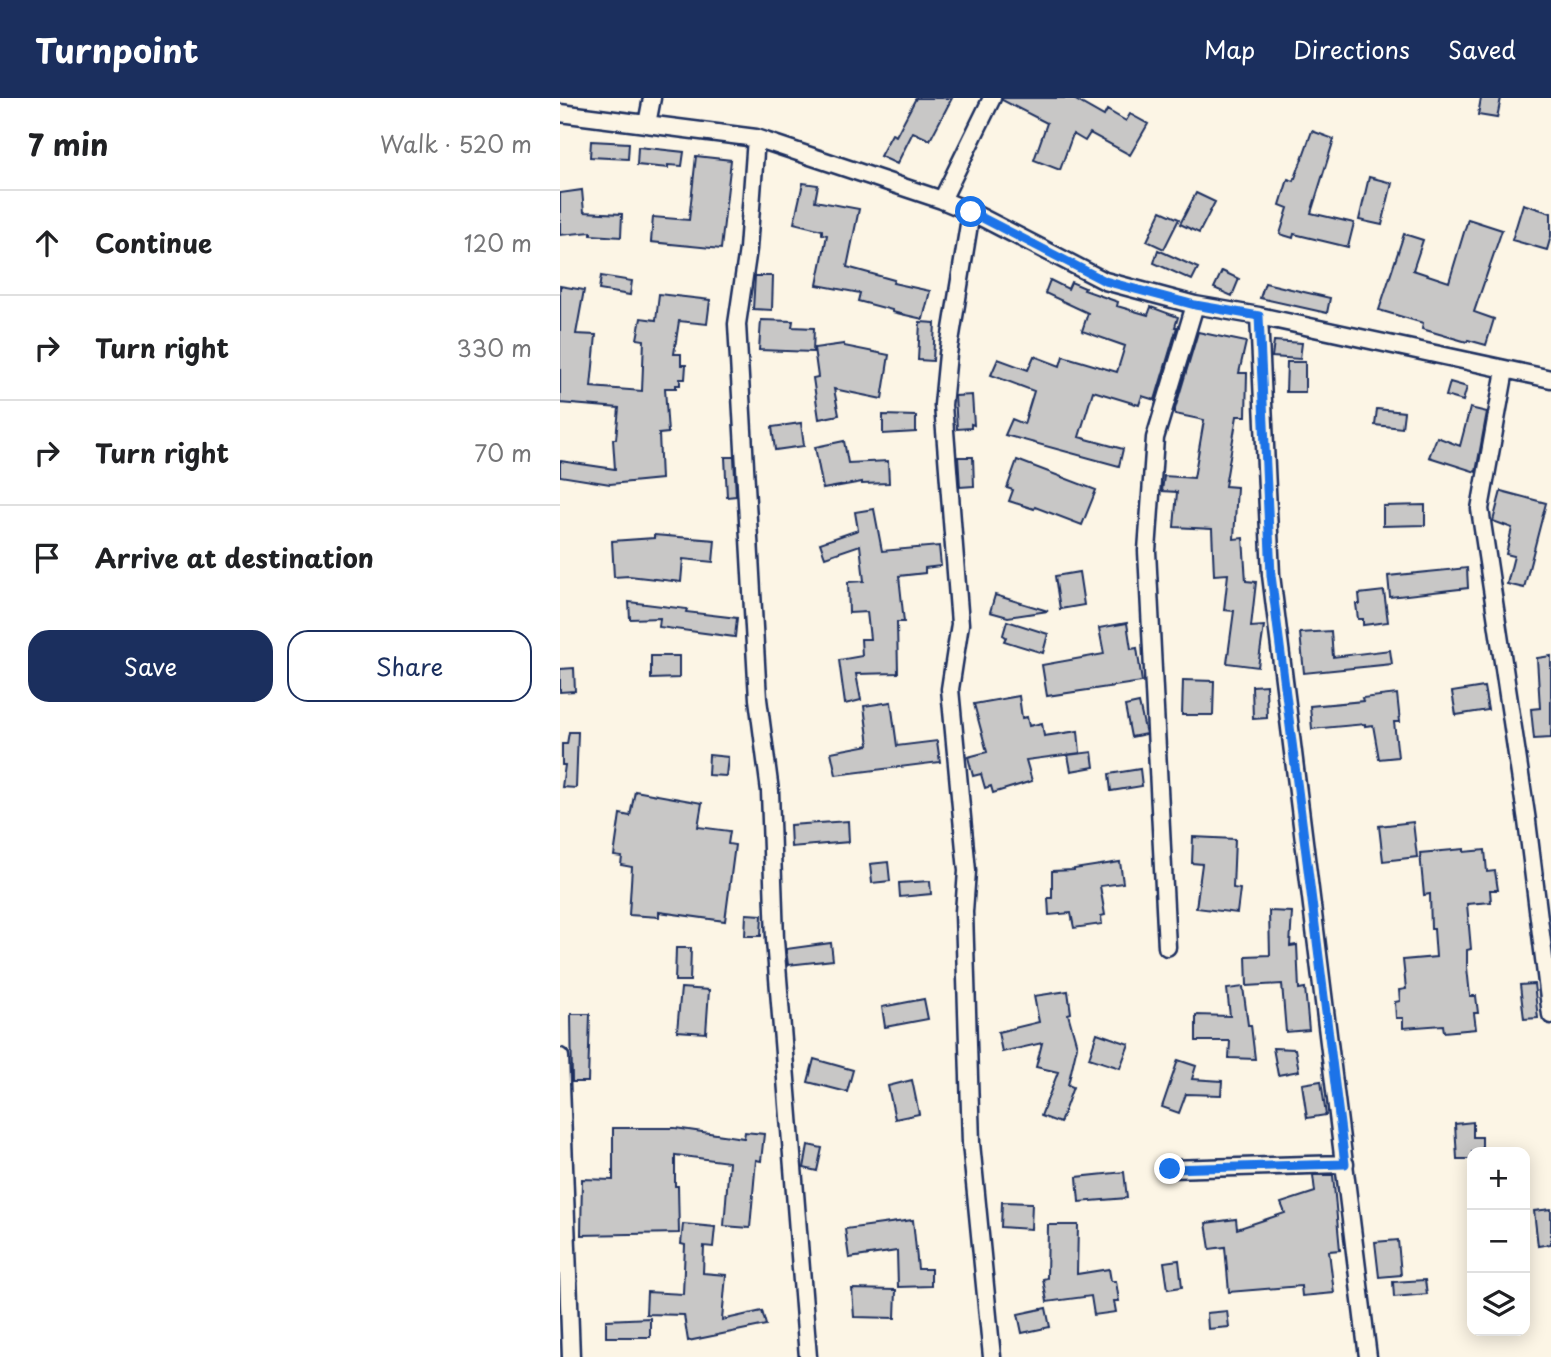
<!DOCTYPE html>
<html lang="en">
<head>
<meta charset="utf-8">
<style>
  :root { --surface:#fff; --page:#f2f2f2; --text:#202124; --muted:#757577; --line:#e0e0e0; --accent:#1b2f5e }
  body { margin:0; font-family:"Playpen Sans",sans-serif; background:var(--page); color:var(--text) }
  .controls { position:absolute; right:21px; bottom:21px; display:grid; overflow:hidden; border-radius:14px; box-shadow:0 4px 18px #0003 }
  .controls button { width:63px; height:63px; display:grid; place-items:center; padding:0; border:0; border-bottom:2px solid var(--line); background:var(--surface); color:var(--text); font:35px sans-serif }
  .stop { position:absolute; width:21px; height:21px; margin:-16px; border:5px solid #1a73e8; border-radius:50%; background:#fff }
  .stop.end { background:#1a73e8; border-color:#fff; box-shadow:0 2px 7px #0008 }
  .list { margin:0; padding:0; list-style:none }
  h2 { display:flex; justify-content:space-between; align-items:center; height:91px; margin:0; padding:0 28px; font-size:30px }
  h2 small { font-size:23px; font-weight:400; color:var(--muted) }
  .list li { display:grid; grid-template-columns:46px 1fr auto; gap:21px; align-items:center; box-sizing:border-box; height:105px; padding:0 28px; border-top:2px solid var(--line) }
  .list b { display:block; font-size:26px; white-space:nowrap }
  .list em { font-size:23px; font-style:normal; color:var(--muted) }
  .actions { display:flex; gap:14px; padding:21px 28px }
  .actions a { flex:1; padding:16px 0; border:2px solid var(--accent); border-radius:21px; text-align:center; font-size:24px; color:var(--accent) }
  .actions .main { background:var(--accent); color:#fff }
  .icon { flex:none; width:38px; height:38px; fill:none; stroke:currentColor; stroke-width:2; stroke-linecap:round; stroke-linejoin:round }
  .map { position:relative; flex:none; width:991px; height:1259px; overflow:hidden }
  header { display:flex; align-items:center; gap:42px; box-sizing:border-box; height:98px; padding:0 35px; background:var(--accent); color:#fff }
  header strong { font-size:33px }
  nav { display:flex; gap:38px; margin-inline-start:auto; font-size:24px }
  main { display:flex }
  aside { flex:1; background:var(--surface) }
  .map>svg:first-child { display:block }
</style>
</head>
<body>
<header>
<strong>Turnpoint</strong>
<nav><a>Map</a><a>Directions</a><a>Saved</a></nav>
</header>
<main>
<aside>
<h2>7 min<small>Walk · 520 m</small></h2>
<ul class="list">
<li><svg class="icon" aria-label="ahead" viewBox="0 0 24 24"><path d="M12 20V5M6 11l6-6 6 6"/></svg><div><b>Continue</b></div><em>120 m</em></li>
<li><svg class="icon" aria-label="right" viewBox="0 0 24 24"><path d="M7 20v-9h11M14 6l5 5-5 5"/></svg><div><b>Turn right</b></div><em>330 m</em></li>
<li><svg class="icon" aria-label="right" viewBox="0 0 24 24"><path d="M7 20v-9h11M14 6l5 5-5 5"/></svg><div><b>Turn right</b></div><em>70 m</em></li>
<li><svg class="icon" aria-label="arrive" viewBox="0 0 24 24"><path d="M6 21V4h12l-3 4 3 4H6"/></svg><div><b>Arrive at destination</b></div></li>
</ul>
<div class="actions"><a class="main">Save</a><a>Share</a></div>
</aside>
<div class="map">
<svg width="991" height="1259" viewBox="0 0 991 1259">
  <rect width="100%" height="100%" fill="#fcf5e5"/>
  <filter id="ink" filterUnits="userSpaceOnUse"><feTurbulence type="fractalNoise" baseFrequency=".0143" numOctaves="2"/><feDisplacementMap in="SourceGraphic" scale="14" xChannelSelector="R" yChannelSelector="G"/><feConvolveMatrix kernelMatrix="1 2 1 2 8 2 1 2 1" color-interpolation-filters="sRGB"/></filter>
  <g filter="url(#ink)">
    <path fill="#c8c7c6" stroke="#1b2f5e" stroke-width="2" d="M356 0H392L370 42 353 34 337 66 320 58 332 36 336 38Z
      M442 0H512L544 18 547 12 566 23 570 16 588 26 570 57 530 35 525 43 513 36 500 72 474 62 487 25 442 2Z
      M921 0H941L937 20 918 17Z
      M752 33 774 41 751 115 794 125 788 149 734 136 733 140 720 136 728 110 720 107 728 81 734 83Z
      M31 43 69 45 68 61 30 59Z
      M78 49 124 54 122 68 108 67V70L77 67Z
      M136 58 171 62 161 151 91 144 93 119 129 122Z
      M809 79 832 85 822 127 799 122Z
      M243 85 258 87 255 103 299 111 287 169 334 182 333 185 370 193 363 221 332 214V212L298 203 300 195 257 187 267 137 262 136V132L234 125Z
      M22 92 24 114 62 116 61 139 31 137V134L0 137V95Z
      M636 95 655 104 639 135 620 126Z
      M963 106 991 115V138L987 152 952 142Z
      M601 113 619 121 604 151 587 143Z
      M908 121 942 132 914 214 934 221 926 247 908 242 907 244 862 231 863 225 819 212 844 136 863 142 853 172 889 184Z
      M598 152 638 170 632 182 594 165Z
      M662 173 679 181 672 198 654 190Z
      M41 178 72 183 70 197 39 192Z
      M195 178H213L212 212 193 211Z
      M490 182 508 191 511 184 525 190 524 192 558 204 557 208 588 217 591 209 618 219 615 229H617L595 302 582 298 579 307 533 293 519 339 563 351 559 368 445 337 452 321 464 326 474 293 431 277 438 261 468 272 474 258 500 268 503 258 557 274 565 248 522 233 528 215 485 195Z
      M705 185 770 200 767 215 700 200Z
      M0 188 24 192 16 236 36 237 31 289 82 293 84 242 77 241 81 220 96 222 99 196 150 202 147 226 119 223 114 256H121V267H126L125 281H120V287H116V290H105L108 335 99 336 101 381 50 386 0 378V363L55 371 53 341H56L59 310 0 305Z
      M201 222 233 223 232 229 254 230 253 254 199 252Z
      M360 224 375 225 373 263 358 262Z
      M638 234 686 244 679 275H687L686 318H677L665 388 677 389 674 441 683 440 686 483 696 484 691 529 704 528 698 569 667 565 674 513 664 512 668 476 654 477 652 431 614 429 617 394 602 393 604 378 634 380 644 322 615 316V311Z
      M714 243 742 245 740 261 712 259Z
      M284 246V248L329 257 322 301 274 291 279 317 259 321 253 280 258 279 254 250Z
      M727 264H745V294H726Z
      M890 284 907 289 903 303 886 298Z
      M412 297 414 327 411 326V330L397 331 395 298Z
      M910 310 927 314 916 374 869 359 877 339 900 348Z
      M817 311 844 314 842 330 815 327Z
      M323 317 356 318V334L323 336Z
      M241 325 244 348 215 352 212 329Z
      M284 343 288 365 328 363 329 385 302 386V384L263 391 255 349Z
      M165 359H174L176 398 167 399Z
      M398 359H413L414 388 400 389Z
      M457 362 536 392 522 427 475 409 474 411 449 403 453 392 447 390Z
      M941 393 986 405 964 490 947 486 954 458 946 456 952 430 933 423Z
      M865 407V427L823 428V408Z
      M314 411 322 453 379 448 381 468 365 470V475L339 478 344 524H337L338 575 296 576 301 602 285 606 279 562 302 558 301 541H310L307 514 289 515 288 484 304 483 300 447 265 459 260 445 298 432 295 414Z
      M94 437 155 442 153 464 123 461 121 484 69 478 54 479 52 443 94 440Z
      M907 470 908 490 830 499 828 478Z
      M519 474 524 507 500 511 495 478Z
      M824 493 828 524 803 527V521H798L796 506H800L799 496Z
      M435 497 488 513 448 519 430 514Z
      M69 504 127 511 126 514 177 520 175 539 99 529 100 520 70 521Z
      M447 523 488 536 483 555 444 543 446 539 443 537Z
      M567 525 571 551 577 550 582 584 487 598 482 567 544 556 539 530Z
      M771 533 773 559 830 552 832 566 744 575 740 535Z
      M91 558H119V580L91 581Z
      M991 558V640L974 641 971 611 980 610 977 560Z
      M14 570 15 593 0 594V571Z
      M623 582 654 583 653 617H622Z
      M706 587 707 620 693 621 692 588Z
      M924 589 928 612 896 617 892 594Z
      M837 596 840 624H834L838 659 819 661 813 627 805 628V626L752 631 750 608 803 603 802 600Z
      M459 598 462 620 467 619 469 628 482 625 484 638 518 633 520 655 466 662 472 683 433 695 431 688 425 690 421 676 413 678 408 659 427 654 414 606Z
      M331 604 337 648 377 643 380 664 276 677 271 654 309 647 304 608Z
      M579 605 586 636 571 639 565 608Z
      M9 634H18L16 690 2 689 5 667H2V646H7Z
      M532 654 534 669 511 673 508 657Z
      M149 657 168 659 166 678 148 677Z
      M580 671 582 688 551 693 549 676Z
      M75 693 142 705 138 729 170 733 168 746 175 747 165 823 99 814V819L69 817 72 769 61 767 62 759 54 758 60 716 70 718Z
      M288 723 289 744 231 749 230 727Z
      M853 724 857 759 823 763 819 728Z
      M633 739 675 741 673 790 680 791 677 815 636 810 642 766 632 765Z
      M904 751V754L925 752 927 774 935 773 938 792H930L931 804 907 806 911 851 907 852V869L910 898H916L918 915H914L916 931 884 934 883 927 843 930V920H836L835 904 840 903 839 892 846 891 843 862 876 859 874 831H871L870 796 864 797 860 755Z
      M328 764 330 783 312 785 310 766Z
      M560 764 563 785 540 788 545 817 541 818 542 826 514 830 511 815 489 817 488 800H492V773L514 772V771Z
      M370 783 371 796 340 799 339 785Z
      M709 813 732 814 730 848 737 847 739 891 745 890 749 932 726 934 722 886 687 888 686 858 710 857Z
      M186 816 202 817 201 838H185Z
      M271 845 273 862 228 867 226 851Z
      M116 850H131L130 883H115Z
      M974 886 978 920 964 921 960 887Z
      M683 889 688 927H691L695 961 669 960 670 943H636V917L670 918 667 891Z
      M121 890 149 892 146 935 117 933Z
      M508 893 511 915 508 916 517 948 508 987 513 989 500 1025 481 1018 498 974 476 969 482 945 442 954 438 934 479 924 474 898Z
      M364 901 368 921 325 929 322 909Z
      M11 916H30L28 984H12Z
      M537 935 569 946 560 970 529 960Z
      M713 950 735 951 739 973 718 977Z
      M254 961 293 972 287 994 248 984Z
      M618 962 636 968 632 981 662 983 661 997 626 996 619 1015 602 1009Z
      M352 982 359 1016 335 1021 328 988Z
      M761 983 766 1017 747 1020 742 986Z
      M913 1024V1039H922V1054H912V1061H897L895 1026Z
      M53 1030H115L184 1040 185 1034 204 1036 201 1063 196 1062 190 1130 164 1128 169 1064 115 1057V1088H118L119 1135 21 1137 22 1081 53 1082Z
      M248 1047 262 1050 257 1073 244 1070Z
      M564 1074 567 1100 519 1104 517 1079Z
      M753 1077H773L780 1152 769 1153 774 1195 742 1198 741 1188 669 1194 665 1149 650 1151 646 1125 676 1121 677 1131 725 1115 721 1105 755 1094Z
      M442 1104 472 1105 471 1131 441 1129Z
      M991 1111V1146L978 1148 974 1113Z
      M353 1122 358 1171H371V1188L338 1189 337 1153 289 1160 285 1131Z
      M123 1126 155 1129 153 1149 144 1148 143 1175 166 1177 162 1222 202 1213 206 1227 128 1243 124 1217 86 1216 87 1194 123 1196 125 1147 121 1146Z
      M488 1127H518L517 1176 549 1171 551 1183H556L559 1203H554L556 1214 534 1217 531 1198 487 1204 483 1181 487 1180Z
      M838 1142 841 1177 819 1179 815 1144Z
      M619 1162 622 1189 608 1191 604 1164Z
      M865 1182 867 1196 834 1199 833 1184Z
      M292 1191 336 1192 335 1220 294 1219Z
      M486 1210 490 1229 462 1235 458 1216Z
      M667 1213 669 1229 648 1231 647 1215Z
      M90 1220V1239H46V1222Z"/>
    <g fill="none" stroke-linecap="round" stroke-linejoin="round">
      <g stroke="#1b2f5e" stroke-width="21">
        <path id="minor" d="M0 15 196 40 382 102 411 114 545 183 635 207 699 218 991 281
          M87 26 92 0
          M196 40 188 151 177 226 198 601 210 693 215 842 248 1259
          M382 102 432 0
          M411 114 388 256 383 307 400 526 390 591 407 773 404 814 411 1045 432 1259
          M699 218 711 477 808 1259
          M945 272 920 411 967 723 991 917
          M607 849 587 453 595 340 635 207
          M0 959 11 1259
          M610 1071 785 1066"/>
      </g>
      <use href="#minor" stroke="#fcf5e5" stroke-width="16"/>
    </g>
  </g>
  <g fill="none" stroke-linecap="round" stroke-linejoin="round" filter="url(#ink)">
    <path stroke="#1a73e8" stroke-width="9" d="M411 114 545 183 635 207 699 218 711 477 785 1066 610 1071"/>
  </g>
</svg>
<div class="controls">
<button>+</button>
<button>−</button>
<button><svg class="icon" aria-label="layers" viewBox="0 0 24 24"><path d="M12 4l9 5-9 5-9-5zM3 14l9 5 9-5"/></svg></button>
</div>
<div class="stop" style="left:411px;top:114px"></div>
<div class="stop end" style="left:610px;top:1071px"></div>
</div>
</main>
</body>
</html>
